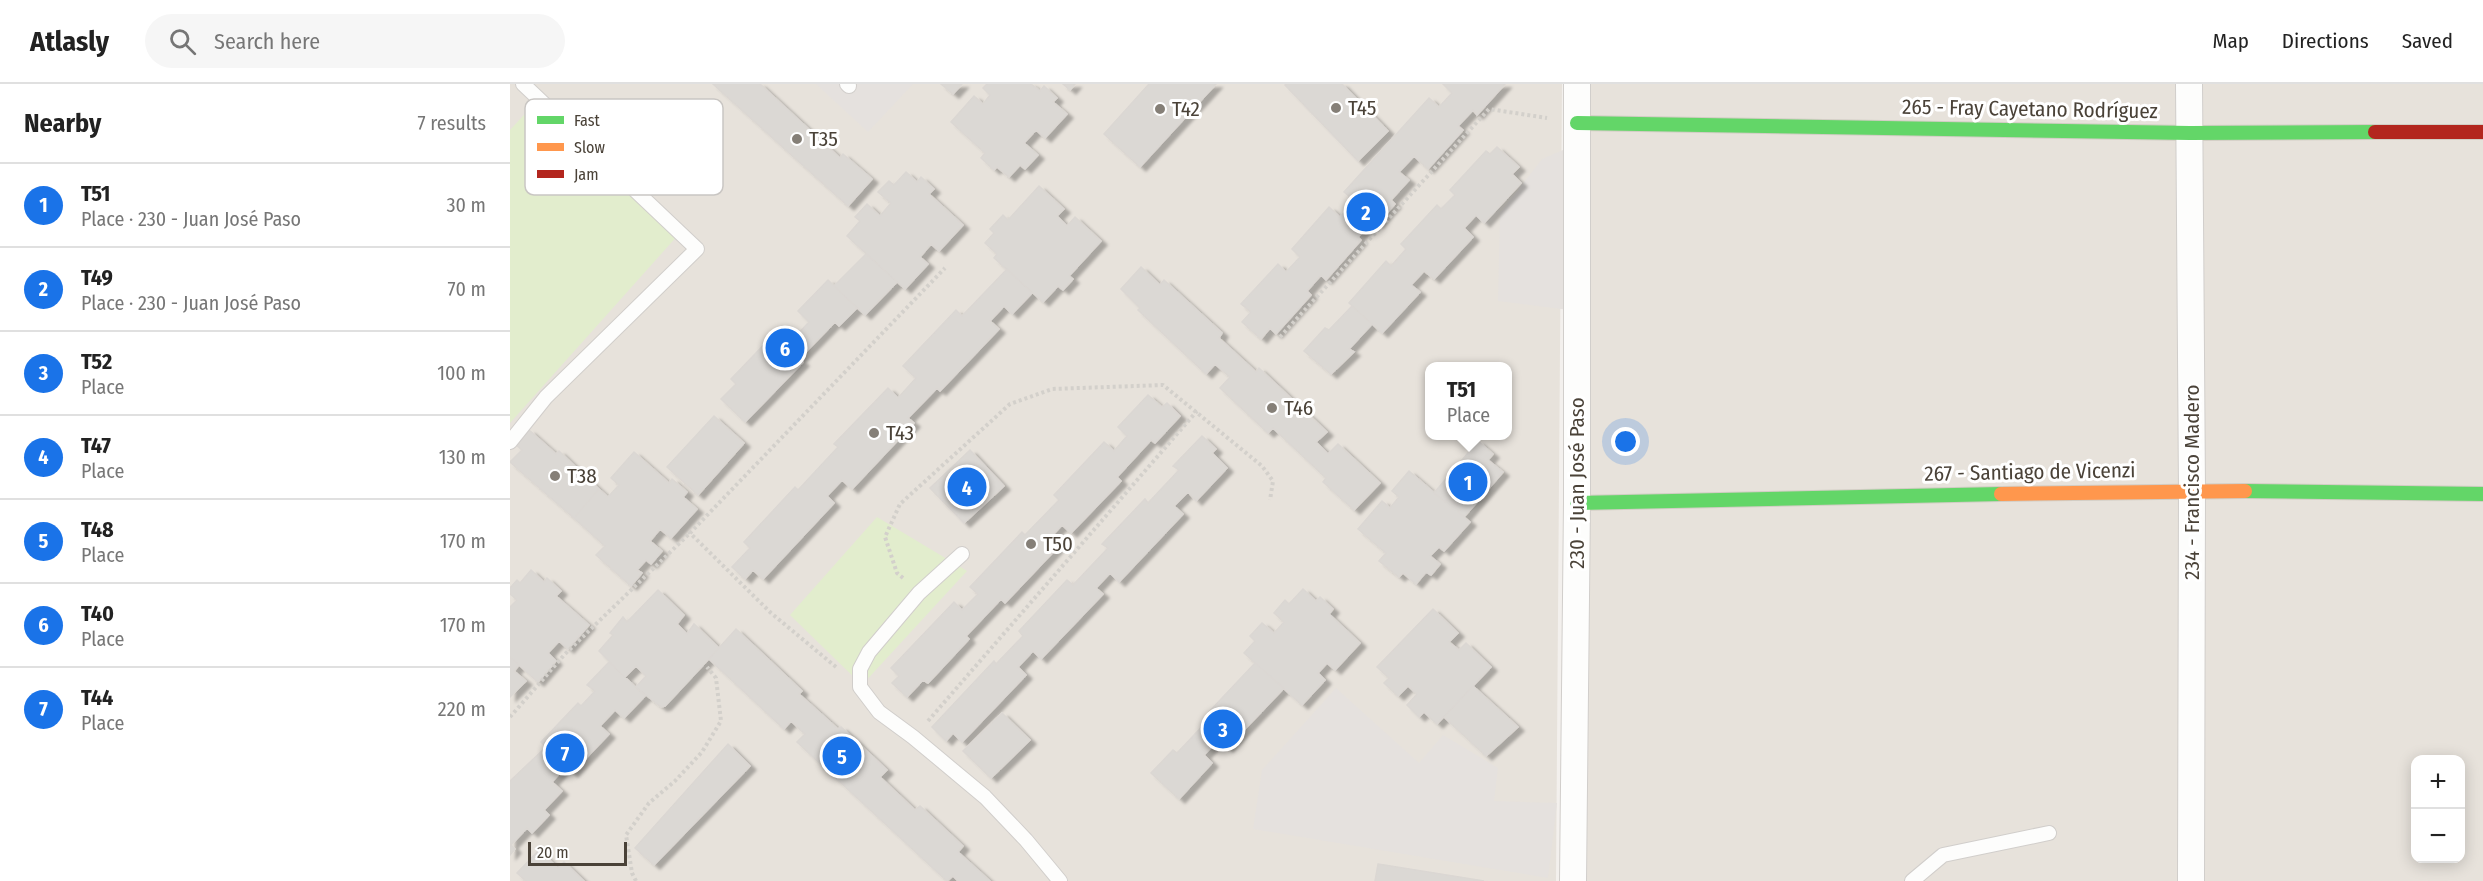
<!DOCTYPE html>
<html lang="en">
<head>
<meta charset="utf-8">
<style>
  :root { --surface:#fff; --page:#f6f6f6; --text:#222; --muted:#767676; --line:#e0e0e0; --accent:#1a73e8 }
  body { margin:0; font-family:"Fira Sans Condensed",sans-serif; background:var(--page); color:var(--text) }
  .controls { position:absolute; right:18px; bottom:18px; display:grid; overflow:hidden; border-radius:12px; box-shadow:0 3px 15px #0003 }
  .controls button { width:54px; height:54px; display:grid; place-items:center; padding:0; border:0; border-bottom:2px solid var(--line); background:var(--surface); color:var(--text); font:30px sans-serif }
  .scale { position:absolute; left:18px; bottom:15px; width:99px; box-sizing:border-box; padding-left:6px; border:3px solid #4a4238; border-top:0; font-size:16px; line-height:21px; white-space:nowrap; color:#4a4238; -webkit-text-stroke:4px #fff; paint-order:stroke }
  .you { position:absolute; left:1116px; top:358px; width:21px; height:21px; margin:-15px; border:4px solid #fff; border-radius:50%; background:#1a73e8; box-shadow:0 0 0 9px #1a73e833 }
  .badge { display:grid; place-items:center; width:39px; height:39px; border-radius:50%; background:var(--accent); color:#fff; font-size:20px; font-weight:700 }
  .pin { position:absolute; translate:-50% -50%; border:3px solid #fff; box-shadow:0 2px 6px #0006 }
  .popup { position:absolute; left:915px; top:278px; width:87px; height:78px; box-sizing:border-box; display:grid; place-content:center; border-radius:12px; background:var(--surface); filter:drop-shadow(0 2px 4px #0005); font-size:20px; white-space:nowrap; color:var(--muted) }
  .popup b { font-size:22px; color:var(--text) }
  .popup::after { content:''; position:absolute; left:50%; top:100%; margin-left:-12px; border:12px solid transparent; border-top-color:var(--surface) }
  .list { margin:0; padding:0; list-style:none }
  h2 { display:flex; justify-content:space-between; align-items:center; height:78px; margin:0; padding:0 24px; font-size:26px }
  h2 small { font-size:20px; font-weight:400; color:var(--muted) }
  .list li { display:grid; grid-template-columns:39px 1fr auto; gap:18px; align-items:center; box-sizing:border-box; height:84px; padding:0 24px; border-top:2px solid var(--line) }
  .list b { display:block; font-size:22px; white-space:nowrap }
  .list p { margin:0; font-size:20px; white-space:nowrap; color:var(--muted) }
  .list em { font-size:20px; font-style:normal; color:var(--muted) }
  .icon { flex:none; width:33px; height:33px; fill:none; stroke:currentColor; stroke-width:2; stroke-linecap:round; stroke-linejoin:round }
  .map { position:relative; flex:none; width:1973px; height:797px; overflow:hidden }
  header { display:flex; align-items:center; gap:36px; box-sizing:border-box; height:84px; padding:0 30px; background:var(--surface); border-bottom:2px solid var(--line) }
  header strong { font-size:28px }
  nav { display:flex; gap:33px; margin-inline-start:auto; font-size:21px }
  .search { width:420px; height:54px; background:var(--page); display:flex; align-items:center; gap:15px; box-sizing:border-box; padding:0 21px; border-radius:33px; color:var(--muted); font-size:22px }
  main { display:flex }
  aside { flex:1; background:var(--surface) }
  .map>svg:first-child { display:block }
</style>
</head>
<body>
<header>
<strong>Atlasly</strong>
<div class="search"><svg class="icon" aria-label="search" viewBox="0 0 24 24"><circle cx="10" cy="10" r="6"/><path d="M15 15l6 6"/></svg>Search here</div>
<nav><a>Map</a><a>Directions</a><a>Saved</a></nav>
</header>
<main>
<aside>
<h2>Nearby<small>7 results</small></h2>
<ul class="list">
<li><span class="badge">1</span><div><b>T51</b><p>Place · 230 - Juan José Paso</p></div><em>30 m</em></li>
<li><span class="badge">2</span><div><b>T49</b><p>Place · 230 - Juan José Paso</p></div><em>70 m</em></li>
<li><span class="badge">3</span><div><b>T52</b><p>Place</p></div><em>100 m</em></li>
<li><span class="badge">4</span><div><b>T47</b><p>Place</p></div><em>130 m</em></li>
<li><span class="badge">5</span><div><b>T48</b><p>Place</p></div><em>170 m</em></li>
<li><span class="badge">6</span><div><b>T40</b><p>Place</p></div><em>170 m</em></li>
<li><span class="badge">7</span><div><b>T44</b><p>Place</p></div><em>220 m</em></li>
</ul>
</aside>
<div class="map">
<svg width="1973" height="797" viewBox="0 0 1973 797">
  <defs>
    <filter id="shadow"><feDropShadow dx="6" dy="4" stdDeviation="1.5" flood-color="#0004"/></filter>
  </defs>
  <rect width="100%" height="100%" fill="#f3f0ed"/>
  <path fill="#e7e2db" fill-rule="evenodd" d="M0 0H1052L1046 797H0ZM919 282H997V352H919Z
    M1079 0H1973V797H1074ZM1906 676H1950V774H1906Z"/>
  <path fill="#e2edcd" d="M24 20 169 150 0 339V46Z
    M367 433 457 487 352 601 280 531Z"/>
  <path fill="#e5e1de" d="M306 0H403L358 48Z
    M1060 63 1059 226 988 217 990 129 1032 75Z
    M826 604 909 679 933 651 988 684 984 717 1047 719 1038 794 743 745 752 686Z"/>
  <path fill="#dbd8d4" stroke="#dbd7d3" stroke-width="1.5" filter="url(#shadow)" d="M203 0H250L330 74 333 70 362 95 338 122Z
    M431 0H452L443 10Z
    M477 0H521L530 7 534 2 547 14 543 18 557 30 535 54 526 46 514 59 528 71 515 85 510 81 499 93 487 83 484 86 471 74 475 69 441 38 464 12 473 20 480 11 473 4Z
    M553 0H565L560 6Z
    M639 0H706L630 83 594 50Z
    M776 0H832L878 47 848 77 775 1Z
    M933 0H995L967 31 963 26 948 42 953 46 918 85 904 72 889 88 899 96 881 116 885 120 867 140 863 136 848 153 851 156 816 196 811 191 797 207 801 211 766 250 760 244 751 255 732 238 741 228 731 220 768 180 776 188 790 173 782 165 819 123 830 133 845 117 834 108 919 14 929 23 942 9Z
    M987 63 1009 83 1002 90 1011 99 974 139 966 131 954 144 963 153 924 195 914 187 901 201 910 208 872 249 839 219 876 177 881 182 896 165 891 160 927 121 931 125 945 111 940 106 976 67 980 70Z
    M396 88 407 98 411 93 424 105 419 110 453 141 429 167 421 160 410 173 418 180 395 205 337 152 350 137 345 133 357 120 370 132 381 119 368 108 379 97 384 101Z
    M529 102 554 125 547 132 557 142 565 133 591 157 559 192 563 195 553 206 548 202 533 218 484 174 487 170 475 159 484 149 480 145 493 131 498 136Z
    M356 170 387 198 355 231 324 202Z
    M631 183 650 201 654 196 712 249 709 254 746 288 749 284 817 348 806 358 818 370 828 360 870 399 844 426 813 398 816 394 763 344 758 349 710 304 720 293 705 280 696 290 628 226 630 224 611 205Z
    M497 185 522 209 502 230 494 222 480 237 489 245 430 307 427 304 398 334 404 339 342 405 332 396 317 412 324 419 253 495 243 486 235 495 222 483 240 464 234 458 285 403 288 406 328 363 324 360 378 304 388 314 406 294 393 282 446 226 452 232Z
    M318 196 347 224 329 242 325 238 289 275 293 278 235 338 211 315 226 300 221 295 272 242 284 254 299 238 288 227Z
    M842 222 862 240 839 265 844 268 821 290 794 267 815 244 819 246Z
    M638 311 652 323 657 319 670 332 645 359 641 356 607 393 611 397 561 449 552 441 538 456 547 464 495 519 491 515 456 552 459 555 418 599 413 596 397 613 382 599 389 592 381 584 444 518 452 526 468 510 460 503 512 448 515 451 549 416 544 411 594 358 604 367 617 352 608 343Z
    M204 332 234 359 188 411 157 383Z
    M19 346 46 370 49 367 89 405 64 434 0 378 12 366 6 361Z
    M692 352 706 365 702 369 717 384 686 417 678 408 664 422 673 430 609 498 600 489 586 504 593 510 531 575 523 567 508 583 516 591 452 658 443 649 436 657 422 643 484 577 486 580 513 552 509 547 557 496 563 501 598 464 592 460 635 415 638 419 669 386 663 382Z
    M968 357 983 370 978 376 993 388 954 433 948 428 951 425 938 414 935 418 924 409Z
    M460 366 494 402 454 439 420 404Z
    M124 368 159 399 162 395 177 408 173 413 187 425 161 454 150 445 140 457 152 467 141 480 136 476 127 486 132 489 121 502 86 471 95 462 64 434 89 405 98 413 109 401 101 394Z
    M899 387 935 418 938 414 951 425 948 428 960 438 934 467 929 463 920 472 930 480 921 491 916 488 906 500 893 489 889 493 869 477 876 469 848 445 872 417 880 424 889 413 882 407Z
    M21 486 34 498 37 494 51 507 46 512 79 541 58 565 49 557 38 569 46 577 28 598 0 573V523L7 516 0 510V504L7 496 10 499Z
    M793 505 806 517 810 513 823 525 819 530 850 559 825 586 817 579 808 589 815 596 792 621 734 569 745 557 740 552 752 539 764 549 774 538 764 529 775 516 779 520Z
    M148 506 174 531 167 540 177 550 184 540 209 564 155 622 151 623 126 603 136 592 126 582 115 593 89 567 103 551 100 549 113 533 117 538Z
    M923 525 948 549 939 558 949 566 956 559 981 583 927 640 914 628 909 633 897 621 907 610 898 602 888 612 874 599 879 594 867 583Z
    M226 545 292 607 289 610 328 645 331 643 377 686 370 693 405 726 410 722 453 762 448 768 480 797H448L443 792 437 797 287 658 295 650 281 637 274 645 199 575Z
    M0 573 9 581 4 587 16 597 0 613Z
    M99 578 135 612 114 634 105 626 90 642 99 650 62 689 55 683 42 698 52 707 34 726 39 731 22 749 17 744 1 761 5 765 0 771V697L36 663 31 658 68 619 71 622 85 607 77 601Z
    M745 579 774 604 717 664 708 656 694 671 702 679 669 715 641 689 663 666 667 669 701 633 697 630Z
    M963 602 1008 643 976 672 934 633Z
    M492 629 520 656 481 694 453 667Z
    M218 660 240 682 144 781 125 764Z
    M29 766 48 784 54 778 74 797H16L7 789Z
    M868 780 974 797H865Z"/>
  <g fill="none" stroke-linecap="round" stroke-linejoin="round">
    <g stroke="#d1cecb" stroke-width="16">
      <path id="lane" d="M337 0 339 2
        M0 358 36 313 187 165 13 0
        M452 470 409 509 359 568 350 585V603L369 628 403 653 475 713 516 756 550 797
        M1402 797 1433 771 1539 749"/>
    </g>
    <g stroke="#d1cecb" stroke-width="28">
      <path id="street" d="M1679 0 1682 406 1681 797
        M1063 797 1067 419V0"/>
    </g>
    <g stroke="#d2cdc4" stroke-width="16">
      <path id="fast" d="M1067 39 1680 49 1865 48
        M1735 407 1973 410
        M1067 419 1491 410"/>
    </g>
    <g stroke="#d2cdc4" stroke-width="16">
      <path id="slow" d="M1491 410 1735 407"/>
    </g>
    <g stroke="#d2cdc4" stroke-width="16">
      <path id="jam" d="M1865 48H1973"/>
    </g>
    <path stroke="#d3d0cb" stroke-width="4" stroke-dasharray="3 3" stroke-linecap="butt" d="M770 253 979 25 1037 34
      M393 494 387 489 375 453 390 420 500 320 542 305 653 301 752 382 763 397 760 416
      M326 583 261 529 180 449 435 184
      M0 633 55 570 180 449
      M418 637 687 327
      M126 797 122 789 116 751 139 719 165 697 192 668 211 637 206 594 197 583"/>
    <use href="#lane" stroke="#fdfdfc" stroke-width="14"/>
    <use href="#street" stroke="#fdfdfc" stroke-width="26"/>
    <use href="#fast" stroke="#63d668" stroke-width="14"/>
    <use href="#slow" stroke="#ff974d" stroke-width="14"/>
    <use href="#jam" stroke="#b3261e" stroke-width="14"/>
  </g>
  <g fill="#857f77" stroke="#fff" stroke-width="2">
    <circle cx="826" cy="24" r="6"/>
    <circle cx="650" cy="25" r="6"/>
    <circle cx="287" cy="55" r="6"/>
    <circle cx="762" cy="324" r="6"/>
    <circle cx="364" cy="349" r="6"/>
    <circle cx="45" cy="392" r="6"/>
    <circle cx="521" cy="460" r="6"/>
  </g>
  <g text-anchor="middle" stroke-width="6" stroke-linejoin="round" paint-order="stroke">
    <g font-size="21" fill="#4a4238" stroke="#fff" text-anchor="start">
      <text x="838" y="31">T45</text>
      <text x="662" y="32">T42</text>
      <text x="299" y="62">T35</text>
      <text x="774" y="331">T46</text>
      <text x="376" y="356">T43</text>
      <text x="57" y="399">T38</text>
      <text x="533" y="467">T50</text>
    </g>
    <g font-size="21" fill="#4a4238" stroke="#fff">
      <text transform="translate(1520 25) rotate(1)" y="7">265 - Fray Cayetano Rodríguez</text>
      <text transform="translate(1520 388) rotate(-1)" y="7">267 - Santiago de Vicenzi</text>
      <text transform="translate(1682 398) rotate(-90)" y="7">234 - Francisco Madero</text>
      <text transform="translate(1067 399) rotate(-90)" y="7">230 - Juan José Paso</text>
    </g>
  </g>
  <rect x="15" y="15" width="198" height="96" rx="9" fill="#fff" stroke="#c9c6c3" stroke-width="1.5"/>
  <rect x="27" y="32" width="27" height="8" fill="#63d668"/>
  <rect x="27" y="59" width="27" height="8" fill="#ff974d"/>
  <rect x="27" y="86" width="27" height="8" fill="#b3261e"/>
  <g font-size="16" fill="#4a4238">
    <text x="64" y="42">Fast</text>
    <text x="64" y="69">Slow</text>
    <text x="64" y="96">Jam</text>
  </g>
</svg>
<div class="controls">
<button>+</button>
<button>−</button>
</div>
<div class="scale">20 m</div>
<div class="you"></div>
<div class="pin badge" style="left:958px;top:398px">1</div>
<div class="popup"><b>T51</b>Place</div>
<div class="pin badge" style="left:856px;top:128px">2</div>
<div class="pin badge" style="left:713px;top:645px">3</div>
<div class="pin badge" style="left:457px;top:403px">4</div>
<div class="pin badge" style="left:332px;top:672px">5</div>
<div class="pin badge" style="left:275px;top:264px">6</div>
<div class="pin badge" style="left:55px;top:669px">7</div>
</div>
</main>
</body>
</html>
